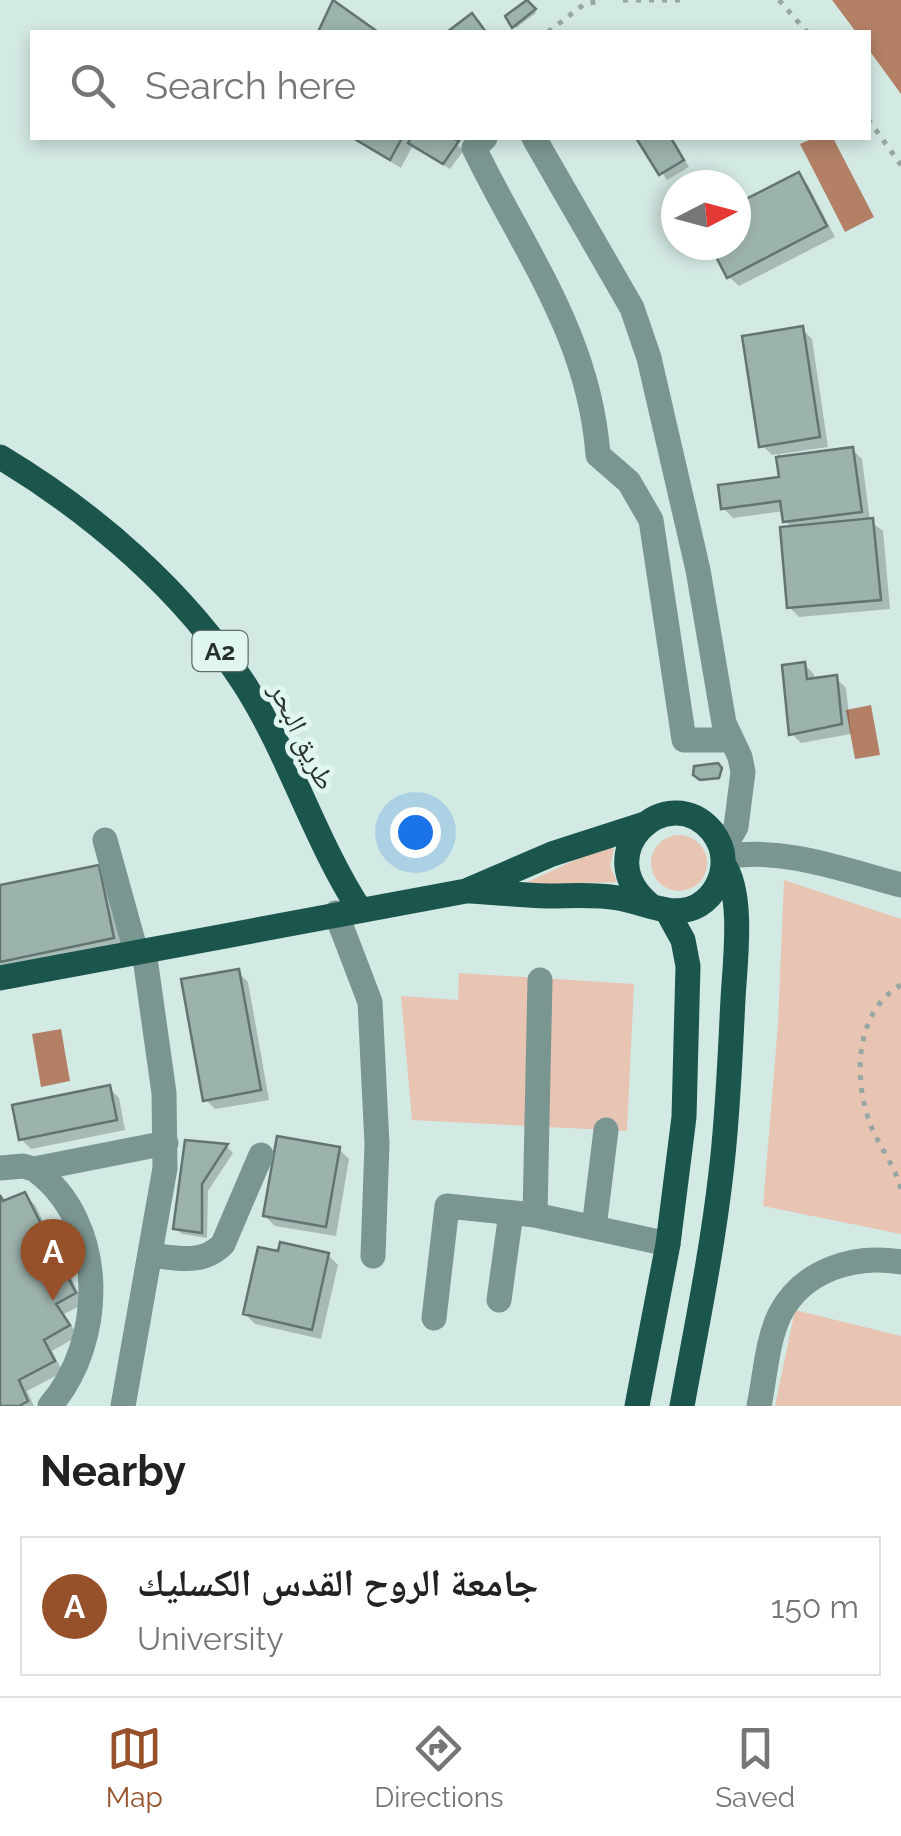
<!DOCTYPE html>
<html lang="en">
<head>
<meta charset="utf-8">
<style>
  :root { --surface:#fff; --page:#f2f2f2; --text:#222; --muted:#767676; --line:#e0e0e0; --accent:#97512a }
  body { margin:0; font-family:Raleway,"Noto Naskh Arabic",sans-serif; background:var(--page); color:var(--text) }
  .compass { position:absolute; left:661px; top:170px; width:90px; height:90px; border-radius:50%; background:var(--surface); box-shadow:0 5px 15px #0003; rotate:84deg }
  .you { position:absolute; left:415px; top:832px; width:35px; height:35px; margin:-25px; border:8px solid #fff; border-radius:50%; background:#1a73e8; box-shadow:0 0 0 15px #1a73e833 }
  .badge { display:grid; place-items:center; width:65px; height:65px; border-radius:50%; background:var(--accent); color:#fff; font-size:32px; font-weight:700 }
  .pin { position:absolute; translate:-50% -82px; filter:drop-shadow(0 2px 5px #0008) }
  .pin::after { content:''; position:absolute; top:52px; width:35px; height:30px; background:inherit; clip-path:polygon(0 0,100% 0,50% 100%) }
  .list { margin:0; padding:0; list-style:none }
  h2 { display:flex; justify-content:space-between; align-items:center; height:130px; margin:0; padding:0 40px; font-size:42px }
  h2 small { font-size:32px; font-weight:400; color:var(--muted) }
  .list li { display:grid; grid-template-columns:65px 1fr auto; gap:30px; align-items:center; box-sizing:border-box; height:140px; margin:0 20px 20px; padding:0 20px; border:2px solid var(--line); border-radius:0px }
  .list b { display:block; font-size:38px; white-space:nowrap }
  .list p { margin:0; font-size:32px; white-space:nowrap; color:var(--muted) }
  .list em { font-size:32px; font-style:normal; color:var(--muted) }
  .icon { flex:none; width:55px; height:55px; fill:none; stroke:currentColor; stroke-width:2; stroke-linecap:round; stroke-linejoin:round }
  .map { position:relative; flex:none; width:901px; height:1406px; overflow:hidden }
  .search { position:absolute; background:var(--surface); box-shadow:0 5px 15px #0003; left:30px; right:30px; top:30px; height:110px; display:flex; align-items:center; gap:25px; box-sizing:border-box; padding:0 35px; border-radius:0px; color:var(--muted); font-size:38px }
  .sheet { height:290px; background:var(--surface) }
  nav { display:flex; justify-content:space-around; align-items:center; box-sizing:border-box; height:140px; border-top:2px solid var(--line); background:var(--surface); font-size:28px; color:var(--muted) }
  nav a { display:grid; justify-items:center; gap:5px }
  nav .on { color:var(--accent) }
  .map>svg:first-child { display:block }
</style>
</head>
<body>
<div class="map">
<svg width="901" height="1406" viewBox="0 0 901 1406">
  <rect width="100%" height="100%" fill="#d3e9e4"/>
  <path fill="#e8c4b3" d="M651 863a28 28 0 1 1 56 0a28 28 0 1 1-56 0Z
    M606 846 614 849 610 866 617 882 521 885Z
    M784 880 901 919V1234L763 1206 778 1024Z
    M459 973 634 984 627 1131 412 1120 401 996 458 1000Z
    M795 1310 901 1336V1406H775Z"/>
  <path fill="#b38066" d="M832 0H901V94L869 50 868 32H856Z
    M814 138H833L874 217 845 232 800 144Z
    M871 705 880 755 855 759 846 710Z
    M61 1029 70 1081 41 1087 32 1034Z"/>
  <path fill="#0003" d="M531 4 536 13 516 28 514 26Z
    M351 138H447L464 150 450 169 413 145 401 168Z
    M639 138H671L689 167 667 180Z
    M798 175 808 185 835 237 739 286 729 277 713 245H736V207Z
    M802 329 812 339 828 447 780 454V459L852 449 862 459 870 521 883 531 890 609 799 617 789 607 793 528 785 521 784 511 733 518 723 508 782 479 778 454 772 455 762 445Z
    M804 664 814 674V680L836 678 846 688 851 734 801 743 792 734Z
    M98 868 111 881 126 951 0 977V888Z
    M238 972 248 982 269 1100 215 1109 205 1099Z
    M109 1088 119 1098 125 1130 31 1149 21 1139Z
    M187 1143 227 1147 233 1153 208 1191 207 1238 182 1234 175 1228Z
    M339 1149 349 1159 336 1236 275 1226 265 1216Z
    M0 1194 7 1202 24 1195 35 1205 84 1304 64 1314 78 1336 52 1351 63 1372 27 1391 34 1406H0Z
    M328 1255 338 1265 321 1339 255 1324 245 1314Z"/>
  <path fill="#9cb2ad" stroke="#617571" stroke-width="2.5" d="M333 0 378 32H318Z
    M527 0 536 9 512 28 505 16Z
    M472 13 486 32H447Z
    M353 138H402L390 160Z
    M411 138H452L459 141 443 164 408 143Z
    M636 138H671L684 160 659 175Z
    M799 172 827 226 727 278 710 245H736V204Z
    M803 326 820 437 759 447 742 336Z
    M853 447 862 512 783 522 780 501 721 509 718 485 779 477 776 457Z
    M873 518 881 600 787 608 780 527Z
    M805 662 807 679 837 675 842 724 789 735 782 665Z
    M718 763 722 768 719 778 700 780 693 775 694 766Z
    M99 865 114 938 0 962V885Z
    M239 969 261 1090 203 1101 181 979Z
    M110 1085 117 1120 19 1140 12 1105Z
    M277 1136 340 1147 326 1227 263 1216Z
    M185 1140 228 1144 202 1184V1233L173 1229Z
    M25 1192 76 1293 56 1304 70 1325 44 1340 55 1361 19 1380 28 1401 19 1406H0V1195L3 1201Z
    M280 1242 329 1253 312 1330 243 1314 258 1247 278 1251Z"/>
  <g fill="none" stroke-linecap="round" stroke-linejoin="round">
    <path stroke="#97a8a4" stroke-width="5" stroke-dasharray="5 8" stroke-linecap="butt" d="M623 0H682
      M779 0 807 32
      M548 32 583 5 602 0
      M868 119 901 165
      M901 985C854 1012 853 1080 871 1126 880 1148 896 1167 901 1190"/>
    <path stroke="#7a9690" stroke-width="25" d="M485 138 474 148C525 253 589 335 598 455L629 482 651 520 684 740H730
      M534 138 632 308 649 358 698 570 724 723 740 757 743 772 736 827 722 851
      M105 840 136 952
      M723 857C782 846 844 870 901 885
      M336 913 370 1002 377 1144 373 1256
      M0 1168 23 1166 34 1169 166 1143
      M34 1169C108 1222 106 1341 50 1406
      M535 1215 540 980
      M594 1228 606 1130
      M151 1255C177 1258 203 1265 223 1244L261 1155
      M499 1300 511 1213
      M434 1318 447 1206 535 1215 668 1244
      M123 1406 165 1168 164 1093 144 951
      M759 1406C765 1377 767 1340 780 1314 803 1270 854 1254 901 1262"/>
    <path stroke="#1b564d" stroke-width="25" d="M0 457C95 514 184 591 245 685 290 756 314 839 360 910
      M471 891C497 893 523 895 548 896 571 896 595 894 618 898 644 902 674 920 699 905 715 895 724 877 723 859 723 849 718 839 712 831 667 778 587 854 650 905
      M0 978 466 891 552 854 645 824
      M637 1406 668 1244 684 1117 688 966 683 940 667 911
      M682 1406C696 1329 712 1252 721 1173 728 1116 730 1057 733 999 735 962 744 895 724 865"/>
  </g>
  <g text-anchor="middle" stroke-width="10" stroke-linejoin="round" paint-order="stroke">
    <rect fill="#e0f7f1" stroke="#5f6c69" stroke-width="2.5" x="192.5" y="631" width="55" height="40" rx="8"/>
    <g font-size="25" font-weight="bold" fill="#28312f">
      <text x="220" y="660">A2</text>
    </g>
    <g font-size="28" fill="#28312f" stroke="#e0f7f1">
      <text transform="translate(303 736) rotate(64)" y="10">طريق البحر</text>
    </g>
  </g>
</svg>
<svg class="compass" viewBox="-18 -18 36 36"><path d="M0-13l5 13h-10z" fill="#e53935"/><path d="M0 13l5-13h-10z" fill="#767676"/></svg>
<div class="you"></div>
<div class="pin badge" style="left:53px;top:1301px">A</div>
<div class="search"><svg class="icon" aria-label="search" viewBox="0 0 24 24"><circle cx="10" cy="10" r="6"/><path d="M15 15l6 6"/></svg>Search here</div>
</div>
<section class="sheet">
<h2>Nearby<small></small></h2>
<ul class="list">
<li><span class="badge">A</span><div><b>جامعة الروح القدس الكسليك</b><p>University</p></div><em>150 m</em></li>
</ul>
</section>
<nav>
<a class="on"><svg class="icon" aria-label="map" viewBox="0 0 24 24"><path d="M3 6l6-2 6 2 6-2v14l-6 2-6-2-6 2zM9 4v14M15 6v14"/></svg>Map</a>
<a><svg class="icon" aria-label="directions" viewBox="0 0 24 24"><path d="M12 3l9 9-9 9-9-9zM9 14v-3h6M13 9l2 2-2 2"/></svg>Directions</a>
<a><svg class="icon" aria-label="saved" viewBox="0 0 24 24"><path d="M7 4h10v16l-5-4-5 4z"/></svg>Saved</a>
</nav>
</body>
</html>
